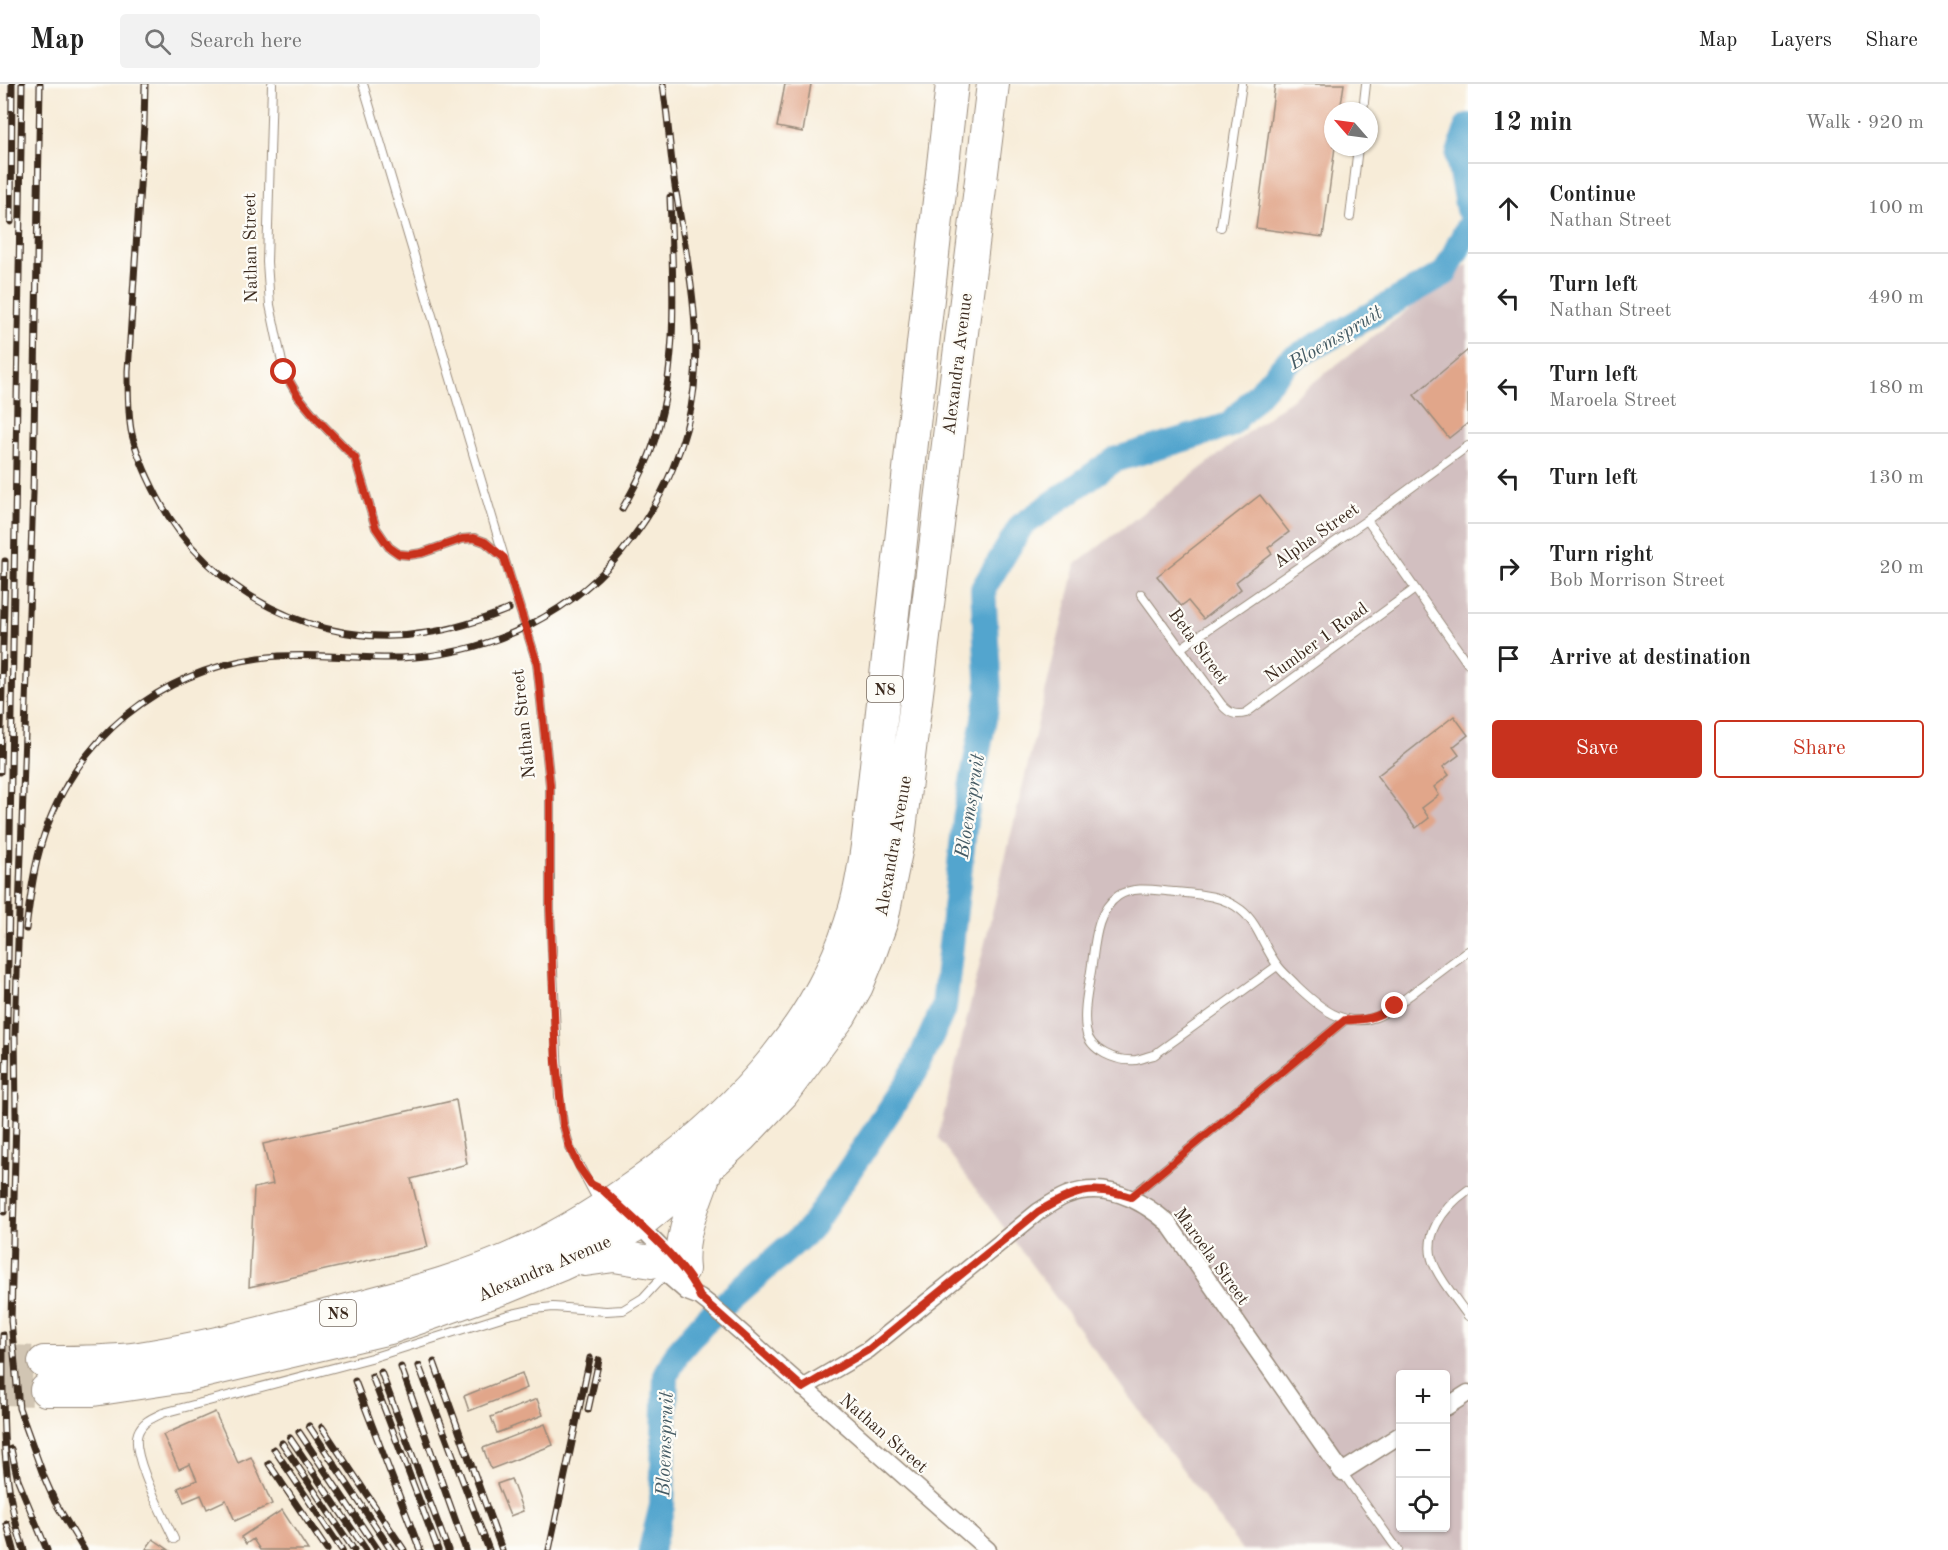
<!DOCTYPE html>
<html lang="en">
<head>
<meta charset="utf-8">
<style>
  :root { --surface:#fff; --page:#f2f2f2; --text:#222; --muted:#767676; --line:#e0e0e0; --accent:#c8321e }
  body { margin:0; font-family:"Old Standard TT",serif; background:var(--page); color:var(--text) }
  .controls { position:absolute; right:18px; bottom:18px; display:grid; overflow:hidden; border-radius:6px; box-shadow:0 2px 4px #0004 }
  .controls button { width:54px; height:54px; display:grid; place-items:center; padding:0; border:0; border-bottom:2px solid var(--line); background:var(--surface); color:var(--text); font:30px sans-serif }
  .compass { position:absolute; left:1324px; top:18px; width:54px; height:54px; border-radius:50%; background:var(--surface); box-shadow:0 2px 4px #0004; rotate:298deg }
  .stop { position:absolute; width:18px; height:18px; margin:-14px; border:4px solid #c8321e; border-radius:50%; background:#fff }
  .stop.end { background:#c8321e; border-color:#fff; box-shadow:0 2px 6px #0008 }
  .list { margin:0; padding:0; list-style:none }
  h2 { display:flex; justify-content:space-between; align-items:center; height:78px; margin:0; padding:0 24px; font-size:26px }
  h2 small { font-size:20px; font-weight:400; color:var(--muted) }
  .list li { display:grid; grid-template-columns:39px 1fr auto; gap:18px; align-items:center; box-sizing:border-box; height:90px; padding:0 24px; border-top:2px solid var(--line) }
  .list b { display:block; font-size:22px; white-space:nowrap }
  .list p { margin:0; font-size:20px; white-space:nowrap; color:var(--muted) }
  .list em { font-size:20px; font-style:normal; color:var(--muted) }
  .actions { display:flex; gap:12px; padding:18px 24px }
  .actions a { flex:1; padding:14px 0; border:2px solid var(--accent); border-radius:6px; text-align:center; font-size:21px; color:var(--accent) }
  .actions .main { background:var(--accent); color:#fff }
  .icon { flex:none; width:33px; height:33px; fill:none; stroke:currentColor; stroke-width:2; stroke-linecap:round; stroke-linejoin:round }
  .map { position:relative; flex:none; width:1468px; height:1466px; overflow:hidden }
  header { display:flex; align-items:center; gap:36px; box-sizing:border-box; height:84px; padding:0 30px; background:var(--surface); border-bottom:2px solid var(--line) }
  header strong { font-size:28px }
  nav { display:flex; gap:33px; margin-inline-start:auto; font-size:21px }
  .search { width:420px; height:54px; background:var(--page); display:flex; align-items:center; gap:15px; box-sizing:border-box; padding:0 21px; border-radius:6px; color:var(--muted); font-size:22px }
  main { display:flex }
  aside { flex:1; background:var(--surface) }
  .map>svg:first-child { display:block }
</style>
</head>
<body>
<header>
<strong>Map</strong>
<div class="search"><svg class="icon" aria-label="search" viewBox="0 0 24 24"><circle cx="10" cy="10" r="6"/><path d="M15 15l6 6"/></svg>Search here</div>
<nav><a>Map</a><a>Layers</a><a>Share</a></nav>
</header>
<main>
<div class="map">
<svg width="1468" height="1466" viewBox="0 0 1468 1466">
  <rect width="100%" height="100%" fill="#fdfcf7"/>
  <filter id="ink" filterUnits="userSpaceOnUse"><feTurbulence type="fractalNoise" baseFrequency=".0167" numOctaves="2"/><feDisplacementMap in="SourceGraphic" scale="12" xChannelSelector="R" yChannelSelector="G"/><feConvolveMatrix kernelMatrix="1 2 1 2 8 2 1 2 1" color-interpolation-filters="sRGB"/></filter>
  <filter id="wash" filterUnits="userSpaceOnUse"><feTurbulence type="fractalNoise" baseFrequency=".008" numOctaves="4" result="noise"/><feDisplacementMap in="SourceGraphic" scale="24" xChannelSelector="R" yChannelSelector="G"/><feGaussianBlur stdDeviation="1.35" result="paint"/><feColorMatrix in="noise" values="0 0 0 0 0 0 0 0 0 0 0 0 0 0 0 0 0 1.4 0 .05"/><feComposite in="paint" operator="in"/></filter>
  <g filter="url(#wash)">
    <rect width="100%" height="100%" fill="#f7ecd8"/>
    <path fill="#d2bfc0" fill-rule="evenodd" d="M1468 180V1466H1242L938 1054 1076 480ZM1400 1290H1446V1444H1400Z"/>
    <g fill="none" stroke-linecap="round" stroke-linejoin="round">
      <path stroke="#53a5ce" stroke-width="26" d="M1468 42 1458 73 1468 125
        M651 1466 662 1422 666 1291 677 1269 703 1239 810 1145 915 988 944 923 965 736 989 608 983 505 1021 442 1114 376 1230 341 1287 278 1445 189 1468 143"/>
    </g>
    <g id="blocks">
      <path fill="#e1a68a" d="M785 0H811L803 48 777 43Z
        M1275 0H1344L1340 27H1333V63H1335L1323 153 1256 144Z
        M1468 266V339L1449 354 1414 311Z
        M1260 411 1289 448 1268 464 1272 470 1236 498 1241 505 1203 535 1188 517 1181 522 1157 492Z
        M1454 632 1468 651 1453 663 1459 671 1443 683 1449 691 1434 703 1439 711 1422 724 1429 734 1416 744 1377 692Z
        M456 1016 467 1080 411 1095 428 1163 249 1203 254 1104 273 1100 263 1060Z
        M522 1289 527 1304 469 1327 464 1312Z
        M537 1315 543 1331 497 1349 491 1333Z
        M215 1328 238 1379 251 1373 272 1420 235 1437 226 1416 207 1425 201 1411 184 1418 178 1404 197 1396 190 1380 179 1385 163 1351Z
        M545 1340 553 1361 491 1385 483 1364Z
        M511 1395 523 1427 510 1432 497 1400Z
        M282 1426 308 1466H260L253 1455 246 1460 241 1453Z
        M153 1455 169 1466 146 1465Z"/>
    </g>
  </g>
  <g filter="url(#ink)">
    <use href="#blocks" fill-opacity="0" stroke="#998b7b" stroke-width="1.5"/>
    <g fill="none" stroke-linecap="round" stroke-linejoin="round">
      <path stroke="#d1c5b3" stroke-width="32" stroke-dasharray="32 16" stroke-linecap="butt" d="M0 1277 44 1278
        M0 1305 46 1306"/>
      <g stroke="#998b7b" stroke-width="10">
        <path id="lane" d="M272 0 267 178 270 221 284 288 298 312 317 335 355 374 376 444 389 463 399 470 409 471 422 469 462 455 474 454 485 458 504 474 537 579 550 701V825L559 1012 563 1039 570 1064 600 1121
          M363 0 504 473
          M1363 27 1366 0
          M1350 133 1358 63
          M1221 143 1242 0
          M1367 436 1468 580
          M1141 510 1222 621C1229 629 1235 632 1246 629L1415 505
          M1181 564 1367 436 1468 362
          M1277 882 1154 971C1148 972 1142 975 1136 976 1117 978 1089 967 1086 946 1083 926 1088 906 1091 887 1095 862 1095 828 1118 812 1134 801 1158 807 1176 808 1198 810 1222 811 1241 826 1259 840 1264 865 1278 882 1283 889 1291 895 1297 902 1319 923 1344 945 1376 933 1388 929 1400 918 1410 911 1429 896 1449 881 1468 867
          M1468 1106C1444 1123 1419 1153 1436 1185 1444 1201 1457 1216 1468 1232
          M1131 1113 1345 936
          M1342 1388 1398 1466
          M174 1455C164 1433 130 1370 138 1349 142 1338 152 1334 163 1329L371 1274 508 1231 535 1225 553 1223 606 1227 623 1226 643 1214 666 1189"/>
      </g>
      <g stroke="#998b7b" stroke-width="19">
        <path id="street" d="M615 1117 682 1185
          M648 1174 687 1208 700 1213 709 1220 988 1466
          M803 1304 868 1266 1038 1128C1047 1122 1057 1115 1067 1111 1105 1097 1139 1114 1168 1139L1342 1388 1400 1351
          M1446 1323 1468 1309"/>
      </g>
      <g stroke="#998b7b" stroke-width="34">
        <path id="highway" d="M585 1176 614 1172 652 1178
          M683 1185C679 1151 696 1116 707 1084
          M44 1278C75 1278 108 1278 139 1274 203 1264 267 1248 329 1231 395 1213 463 1197 525 1168 570 1147 610 1121 651 1091 742 1025 824 935 855 824 861 804 864 783 867 762L952 0
          M46 1306H93L186 1292 390 1244 504 1204 560 1181 590 1167 638 1140 707 1084 741 1053 783 1009 840 932 857 902 870 870 882 836 899 753 993 0"/>
      </g>
      <use href="#lane" stroke="#fff" stroke-width="8"/>
      <use href="#street" stroke="#fff" stroke-width="16"/>
      <use href="#highway" stroke="#fff" stroke-width="32"/>
      <g stroke="#3b2a1e" stroke-width="7">
        <path id="rail" d="M40 0 33 409 15 950 16 1032 11 1237 19 1324 44 1393 55 1418 84 1466
          M145 0 144 40 128 287C128 307 128 327 131 346 136 370 147 393 158 414 207 508 320 567 426 549 455 545 482 536 509 525
          M11 138 12 0
          M622 425C633 406 643 388 651 367 680 286 673 198 670 113
          M0 688 5 477
          M26 845C30 814 34 781 44 751 77 654 158 588 259 574 305 568 354 575 400 574 490 571 577 529 631 456 664 414 688 358 694 304 701 236 686 169 675 102 670 68 668 34 663 0
          M4 1128 22 0
          M3 1251C3 1321 0 1400 24 1466
          M434 1278 502 1466
          M419 1282 489 1466
          M401 1283 466 1466
          M381 1288 448 1466
          M372 1292 438 1466
          M355 1297 420 1466
          M588 1326 599 1276
          M309 1342 391 1466
          M322 1343 404 1466
          M299 1348 378 1466
          M290 1354 366 1466
          M282 1359 354 1466
          M11 1365 18 1396 47 1466
          M274 1365 342 1466
          M269 1380 327 1466
          M7 1440 14 1466
          M549 1466 590 1274"/>
      </g>
      <use href="#rail" stroke="#fdfcf7" stroke-width="4.5" stroke-dasharray="14" stroke-linecap="butt"/>
    </g>
  </g>
  <g fill="none" stroke-linecap="round" stroke-linejoin="round" filter="url(#ink)">
    <path stroke="#c8321e" stroke-width="8" d="M284 288 298 312 317 335 355 374 376 444 389 463 399 470 409 471 422 469 462 455 474 454 485 458 504 474 537 579 550 701V825L556 978 563 1039 570 1064 579 1083 591 1100 603 1106C631 1133 687 1179 700 1213L803 1304 868 1266 1038 1128C1073 1107 1091 1100 1131 1113L1345 936C1365 937 1378 933 1395 922"/>
  </g>
  <g text-anchor="middle" stroke-width="4.5" stroke-linejoin="round" paint-order="stroke">
    <g fill="#fdfcf7" stroke="#75695f" stroke-width="1.5">
      <rect x="867" y="592" width="36" height="26" rx="4.5"/>
      <rect x="320" y="1216" width="36" height="26" rx="4.5"/>
    </g>
    <g font-size="16" font-weight="bold" fill="#3b2a1e">
      <text x="885" y="611">N8</text>
      <text x="338" y="1235">N8</text>
    </g>
    <g font-size="18" fill="#3b2a1e" stroke="#fdfcf7">
      <text transform="translate(250 164) rotate(-91)" y="6">Nathan Street</text>
      <text transform="translate(957 280) rotate(-83)" y="6">Alexandra Avenue</text>
      <text transform="translate(1316 451) rotate(-35)" y="6">Alpha Street</text>
      <text transform="translate(1316 558) rotate(-36)" y="6">Number 1 Road</text>
      <text transform="translate(1199 562) rotate(54)" y="6">Beta Street</text>
      <text transform="translate(523 640) rotate(-96)" y="6">Nathan Street</text>
      <text transform="translate(893 762) rotate(-80)" y="6">Alexandra Avenue</text>
      <text transform="translate(1212 1172) rotate(54)" y="6">Maroela Street</text>
      <text transform="translate(544 1184) rotate(-23)" y="6">Alexandra Avenue</text>
      <text transform="translate(884 1349) rotate(41)" y="6">Nathan Street</text>
    </g>
    <g font-size="20" font-style="italic" fill="#455b64" stroke="#fdfcf7">
      <text transform="translate(1335 253) rotate(-31)" y="7">Bloemspruit</text>
      <text transform="translate(969 722) rotate(-81)" y="7">Bloemspruit</text>
      <text transform="translate(664 1360) rotate(-88)" y="7">Bloemspruit</text>
    </g>
  </g>
</svg>
<div class="controls">
<button>+</button>
<button>−</button>
<button><svg class="icon" aria-label="locate" viewBox="0 0 24 24"><circle cx="12" cy="12" r="6"/><path d="M12 2v4M12 18v4M2 12h4M18 12h4"/></svg></button>
</div>
<svg class="compass" viewBox="-18 -18 36 36"><path d="M0-13l5 13h-10z" fill="#e53935"/><path d="M0 13l5-13h-10z" fill="#767676"/></svg>
<div class="stop" style="left:284px;top:288px"></div>
<div class="stop end" style="left:1395px;top:922px"></div>
</div>
<aside>
<h2>12 min<small>Walk · 920 m</small></h2>
<ul class="list">
<li><svg class="icon" aria-label="ahead" viewBox="0 0 24 24"><path d="M12 20V5M6 11l6-6 6 6"/></svg><div><b>Continue</b><p>Nathan Street</p></div><em>100 m</em></li>
<li><svg class="icon" aria-label="left" viewBox="0 0 24 24"><path d="M17 20v-9H6M10 6l-5 5 5 5"/></svg><div><b>Turn left</b><p>Nathan Street</p></div><em>490 m</em></li>
<li><svg class="icon" aria-label="left" viewBox="0 0 24 24"><path d="M17 20v-9H6M10 6l-5 5 5 5"/></svg><div><b>Turn left</b><p>Maroela Street</p></div><em>180 m</em></li>
<li><svg class="icon" aria-label="left" viewBox="0 0 24 24"><path d="M17 20v-9H6M10 6l-5 5 5 5"/></svg><div><b>Turn left</b></div><em>130 m</em></li>
<li><svg class="icon" aria-label="right" viewBox="0 0 24 24"><path d="M7 20v-9h11M14 6l5 5-5 5"/></svg><div><b>Turn right</b><p>Bob Morrison Street</p></div><em>20 m</em></li>
<li><svg class="icon" aria-label="arrive" viewBox="0 0 24 24"><path d="M6 21V4h12l-3 4 3 4H6"/></svg><div><b>Arrive at destination</b></div></li>
</ul>
<div class="actions"><a class="main">Save</a><a>Share</a></div>
</aside>
</main>
</body>
</html>
